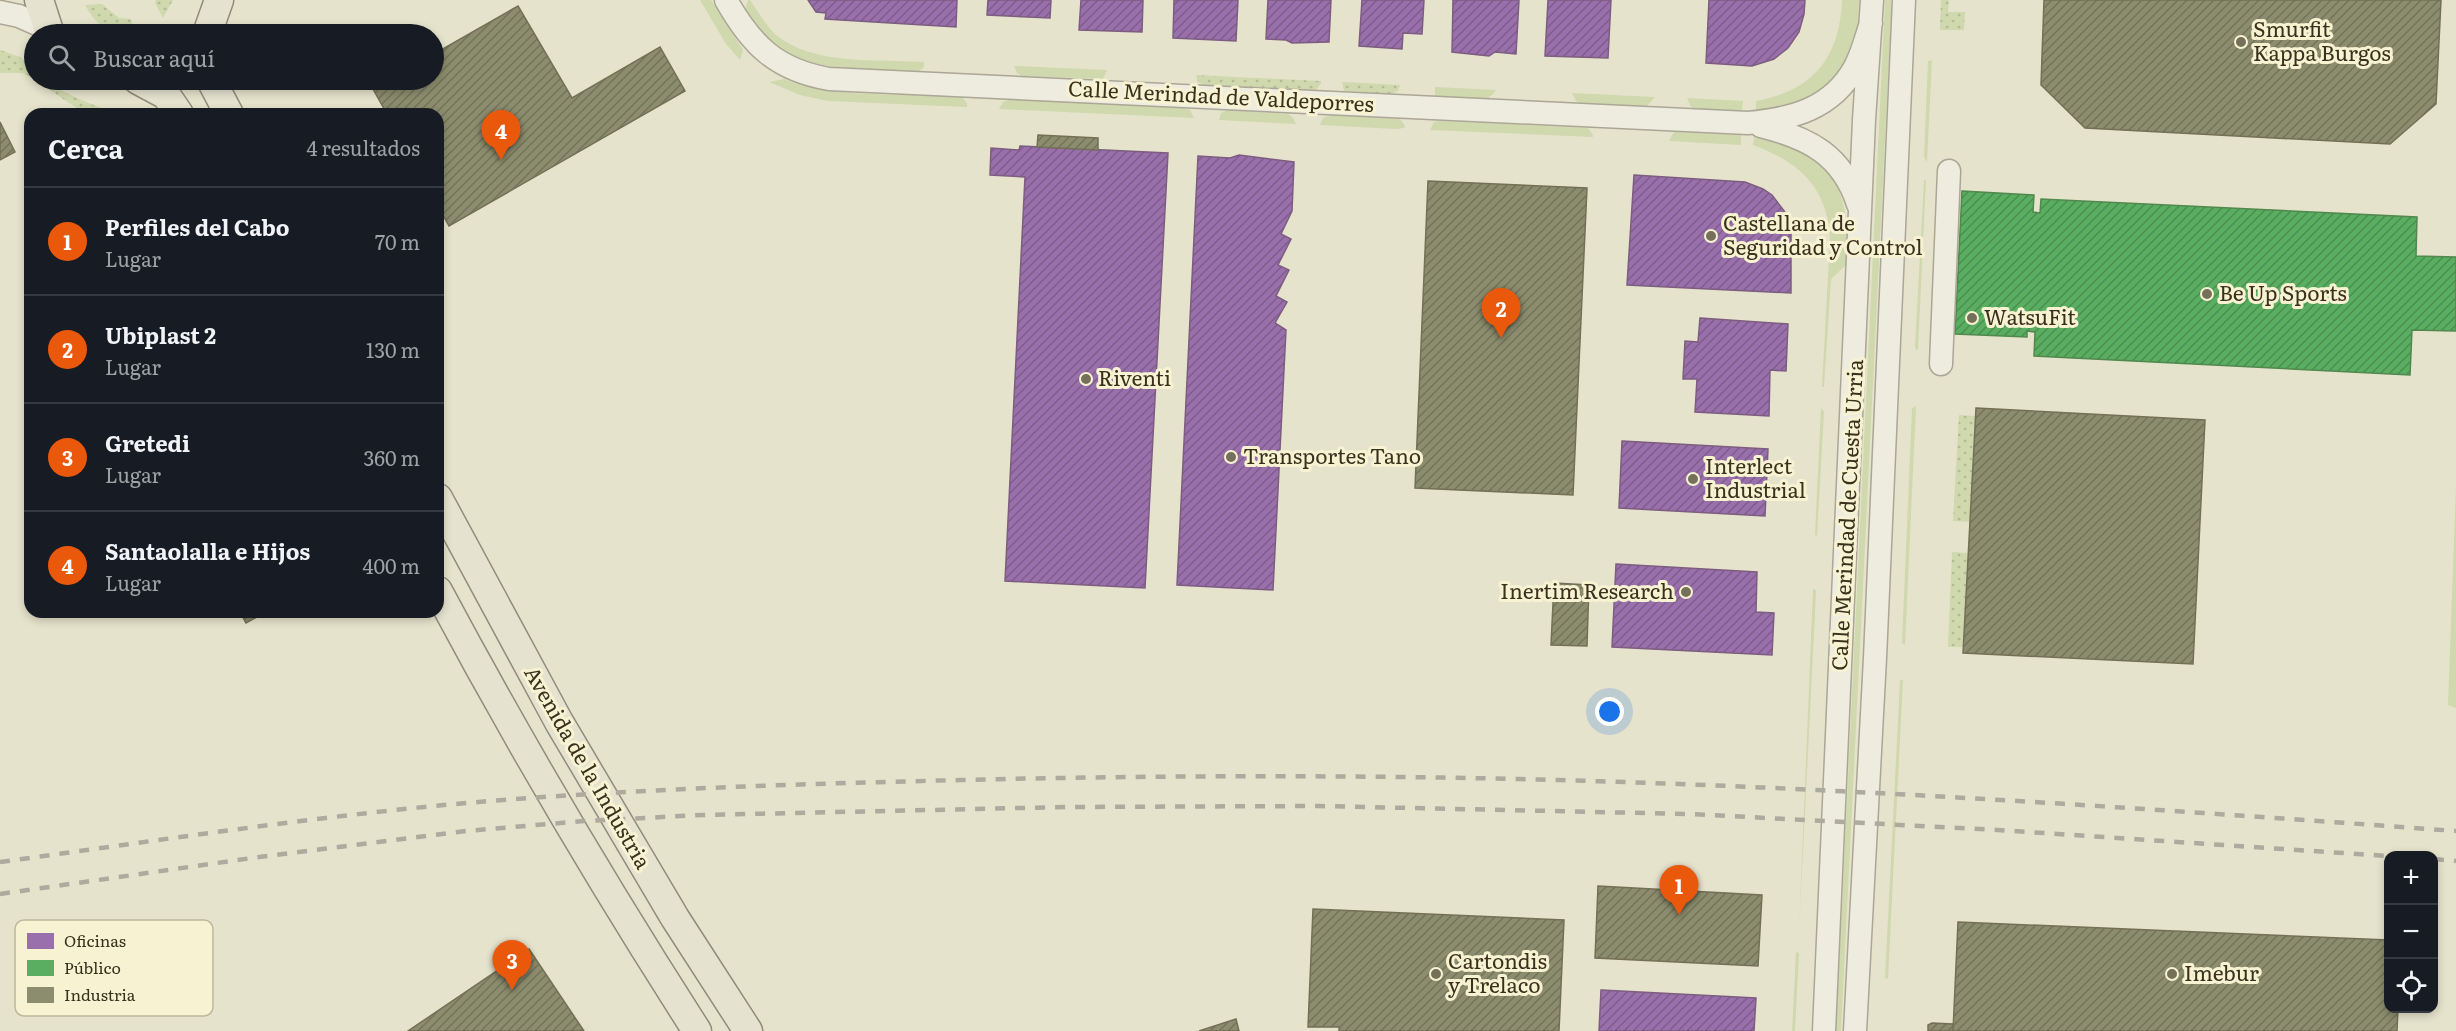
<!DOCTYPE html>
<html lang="es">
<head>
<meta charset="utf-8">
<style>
  :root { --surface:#171b24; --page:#20242c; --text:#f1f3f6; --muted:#9ea1a6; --line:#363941; --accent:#ea580c }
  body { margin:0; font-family:Literata,serif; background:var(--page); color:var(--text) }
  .controls { position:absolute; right:18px; bottom:18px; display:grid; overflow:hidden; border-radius:12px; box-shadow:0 3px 9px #0003 }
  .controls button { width:54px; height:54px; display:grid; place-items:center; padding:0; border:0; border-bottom:2px solid var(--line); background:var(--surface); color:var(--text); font:30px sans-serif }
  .you { position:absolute; left:1610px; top:712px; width:21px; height:21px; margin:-15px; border:4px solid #fff; border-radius:50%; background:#1a73e8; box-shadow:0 0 0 9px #1a73e833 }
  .badge { display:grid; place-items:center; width:39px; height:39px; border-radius:50%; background:var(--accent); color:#fff; font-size:20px; font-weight:700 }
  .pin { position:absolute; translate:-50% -50px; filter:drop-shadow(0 2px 3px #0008) }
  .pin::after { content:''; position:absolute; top:32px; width:21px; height:18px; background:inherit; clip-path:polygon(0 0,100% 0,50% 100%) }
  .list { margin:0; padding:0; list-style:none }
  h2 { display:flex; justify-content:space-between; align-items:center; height:78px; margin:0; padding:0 24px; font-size:26px }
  h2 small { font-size:20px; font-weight:400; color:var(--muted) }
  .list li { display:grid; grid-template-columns:39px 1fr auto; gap:18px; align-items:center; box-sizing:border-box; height:108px; padding:0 24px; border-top:2px solid var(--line) }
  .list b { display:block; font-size:22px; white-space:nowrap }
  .list p { margin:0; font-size:20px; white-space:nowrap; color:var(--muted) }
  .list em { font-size:20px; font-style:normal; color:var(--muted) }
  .icon { flex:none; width:33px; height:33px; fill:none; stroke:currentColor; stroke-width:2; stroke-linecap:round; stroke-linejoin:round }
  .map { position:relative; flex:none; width:2456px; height:1031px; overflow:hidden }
  .search { position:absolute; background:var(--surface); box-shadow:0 3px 9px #0003; left:24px; top:24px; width:420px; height:66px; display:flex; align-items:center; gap:15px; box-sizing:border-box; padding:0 21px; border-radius:33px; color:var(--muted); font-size:22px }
  .panel { position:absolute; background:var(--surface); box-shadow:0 3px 9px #0003; left:24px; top:108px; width:420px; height:510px; border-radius:18px }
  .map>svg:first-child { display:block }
</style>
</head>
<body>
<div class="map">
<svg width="2456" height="1031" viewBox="0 0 2456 1031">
  <defs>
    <pattern id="park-dots" width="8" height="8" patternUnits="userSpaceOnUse" patternTransform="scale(1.5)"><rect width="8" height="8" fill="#d0d8ae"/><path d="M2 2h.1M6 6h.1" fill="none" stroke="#b3ba95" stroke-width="1.8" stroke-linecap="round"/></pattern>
    <pattern id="offices-hatch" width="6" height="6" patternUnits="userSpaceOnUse" patternTransform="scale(1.5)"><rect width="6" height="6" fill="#9970ab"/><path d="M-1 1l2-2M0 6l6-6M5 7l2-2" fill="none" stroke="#7e5c8b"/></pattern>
    <pattern id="public-hatch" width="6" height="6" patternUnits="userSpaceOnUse" patternTransform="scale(1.5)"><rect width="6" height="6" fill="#5aae61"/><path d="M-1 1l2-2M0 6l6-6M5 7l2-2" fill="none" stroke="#4b8e4f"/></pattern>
    <pattern id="industry-hatch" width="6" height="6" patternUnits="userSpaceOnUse" patternTransform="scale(1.5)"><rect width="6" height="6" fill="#8c8c6e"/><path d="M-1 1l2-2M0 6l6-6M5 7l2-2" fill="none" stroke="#73735a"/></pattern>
  </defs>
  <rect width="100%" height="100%" fill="#e6e3cc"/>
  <path fill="#d0d8ae" d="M700 0H711L743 50 740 60 726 44Z
    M748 0H750C758 12 765 24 775 34 812 66 878 59 924 62V67L919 71C874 69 807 74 771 42 761 33 753 21 745 10Z
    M1842 0H1859C1858 12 1859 26 1856 37 1849 70 1823 95 1793 107 1782 111 1767 110 1756 112V101C1813 91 1840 57 1842 0Z
    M1885 0H1891V18L1841 1031H1836Z
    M1932 60 1927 162 1924 157 1928 61Z
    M1014 66 1107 70 1103 79 1022 76 1017 73Z
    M784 79C833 100 908 92 962 97L967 103V107L828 101 800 95 769 82Z
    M1435 87 1496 90 1488 99 1435 96Z
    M1572 93 1655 97 1647 106 1581 103 1576 101Z
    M1687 98 1743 101 1742 111 1695 109 1691 107Z
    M1011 99 1183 108 1190 110 1194 118 999 109 1003 102Z
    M1228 110 1288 114 1293 118 1296 124 1219 120 1221 113Z
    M1331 115 1400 119 1405 126 1404 128 1396 129 1320 125 1323 118Z
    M1440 121 1588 128 1593 135V137L1430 130 1434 122Z
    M1674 132 1741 135V145L1669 141Z
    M1754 136C1773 136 1786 142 1802 152 1849 180 1848 215 1846 265L1831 279 1824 387H1822L1830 238C1827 187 1799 162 1753 145Z
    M1924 180H1926L1918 350H1916L1915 347Z
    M1916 406 1905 645 1902 643 1912 408Z
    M1821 408 1824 412 1817 536 1815 535Z
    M2456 486V708L2448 705Z
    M1813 589 1816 590 1815 613 1799 931Z
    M1900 680H1903L1888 979 1885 978Z
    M1796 952 1799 953 1795 1031H1792Z"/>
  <path fill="url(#park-dots)" d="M156 0H173L163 18 155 3Z
    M1941 0H1949L1948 12H1965L1964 30H1940Z
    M102 4 119 18 131 19 135 34C109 34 98 28 85 5Z
    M0 50 20 57 34 68V80H48L59 89 77 98 115 114H86L24 73H0Z
    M1196 75 1321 81V83L1316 90 1204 85 1198 82Z
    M1342 82 1400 85 1398 91 1391 94 1344 91Z
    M1959 415 1976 416 1970 522 1953 521Z
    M1952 552 1968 553 1964 647H1948Z"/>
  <path fill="url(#offices-hatch)" stroke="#7c5d80" stroke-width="1.5" d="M808 0H957L956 27 825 19 826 13 816 12Z
    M988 0H1051L1050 18 987 15Z
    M1081 0H1143L1142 32 1079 30Z
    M1174 0H1238L1236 41 1173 38Z
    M1268 0H1331L1329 42 1292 43 1286 40 1266 39Z
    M1362 0H1424L1422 34 1403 33 1402 49 1359 46Z
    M1453 0H1519L1516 54 1495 52 1489 56 1452 52Z
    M1548 0H1611L1608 58 1545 56Z
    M1709 0H1805L1804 14 1799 32 1788 48 1774 59 1752 66 1706 63Z
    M1020 146 1168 153 1145 588 1005 581 1025 177 990 175 991 148 1019 150Z
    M1239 155 1294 162 1292 211 1281 234 1291 239 1278 265 1289 270 1276 296 1287 302 1275 323 1286 330 1273 590 1177 585 1198 156 1230 158Z
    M1634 175 1745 182 1763 189 1772 195 1788 216 1791 227V293L1627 285Z
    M1700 318 1788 324 1786 371 1770 370 1769 416 1695 412 1697 379H1683L1685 341 1698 342Z
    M1622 441 1768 449 1765 516 1619 508Z
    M1616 564 1757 572 1756 612 1774 613 1772 655 1612 647Z
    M1601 990 1756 998 1754 1031H1599Z"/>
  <path fill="url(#public-hatch)" stroke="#50884d" stroke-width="1.5" d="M1962 191 2034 195 2033 212 2040 213 2041 199 2417 217 2416 256 2456 257V331L2412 330 2410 375 2034 356 2035 332 2027 331V337L1955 334Z"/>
  <path fill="url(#industry-hatch)" stroke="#737056" stroke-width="1.5" d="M2044 0H2441L2436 104 2390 144 2085 128 2041 85Z
    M518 6 572 98 660 47 685 91 449 226 438 206V114H387L373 89 389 80H434V54Z
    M0 122 15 152 0 160Z
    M1038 135 1098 138V150L1037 147Z
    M1428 181 1587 188 1573 495 1415 488Z
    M1976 408 2205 420 2193 664 1963 653Z
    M1554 583 1589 585 1587 646 1551 645Z
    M240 612H266L246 623Z
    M1598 886 1762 895 1758 966 1595 958Z
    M1313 909 1564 920 1559 1031H1339V1027H1308Z
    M1958 922 2388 940V1008H2398L2397 1031H1953Z
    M529 949 584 1031H408Z
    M1236 1019 1239 1031H1199Z
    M1932 1023 1953 1024V1031H1928V1025Z"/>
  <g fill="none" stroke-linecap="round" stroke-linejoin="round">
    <g stroke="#aba696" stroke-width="25">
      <path id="minor" d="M726 0C752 46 777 70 829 79L1748 123C1792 119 1832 109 1855 67 1862 54 1866 38 1871 23
        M0 12 19 16 46 28
        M1761 126C1809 138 1842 155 1858 204
        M1941 364 1949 171
        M1824 1031 1864 120 1872 0
        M1855 1031 1875 658 1904 0"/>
    </g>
    <g stroke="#908c7c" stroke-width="31">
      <path id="major" d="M39 0 50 34
        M207 34 219 0
        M138 80 166 95 179 114
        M211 80 229 114
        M438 498 559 722 675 918 748 1031
        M438 591C518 741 605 888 697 1031"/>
    </g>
    <use href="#minor" stroke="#eeecde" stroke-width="22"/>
    <use href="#major" stroke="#e5e2cf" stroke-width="28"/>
    <path stroke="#adaa9e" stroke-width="4.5" stroke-dasharray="10 10" stroke-linecap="butt" d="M2434 859 2456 861
      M0 862C155 841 310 817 466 803 630 789 796 784 961 780 1130 776 1299 775 1468 778 1798 784 2127 807 2456 831
      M0 894 252 858 466 831 584 821 702 815 1066 807 1319 806 1690 814 1998 830 2388 856"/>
  </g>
  <g fill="#766f5a" stroke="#f7f3d2" stroke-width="2">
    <circle cx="2241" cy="42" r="6"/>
    <circle cx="1711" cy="236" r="6"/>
    <circle cx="2207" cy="294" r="6"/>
    <circle cx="1972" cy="318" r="6"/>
    <circle cx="1086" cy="379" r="6"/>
    <circle cx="1231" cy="457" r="6"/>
    <circle cx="1693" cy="479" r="6"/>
    <circle cx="1686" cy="592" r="6"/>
    <circle cx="1436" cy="974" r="6"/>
    <circle cx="2172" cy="974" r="6"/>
  </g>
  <g text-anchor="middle" stroke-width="6" stroke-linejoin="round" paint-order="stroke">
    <g font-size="21" fill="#3a301d" stroke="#f7f3d2" text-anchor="start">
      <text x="2253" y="37">Smurfit<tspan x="2253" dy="24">Kappa Burgos</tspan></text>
      <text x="1723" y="231">Castellana de<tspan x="1723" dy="24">Seguridad y Control</tspan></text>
      <text x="2219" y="301">Be Up Sports</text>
      <text x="1984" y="325">WatsuFit</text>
      <text x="1098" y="386">Riventi</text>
      <text x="1243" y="464">Transportes Tano</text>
      <text x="1705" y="474">Interlect<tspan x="1705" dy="24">Industrial</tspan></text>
      <text x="1674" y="599" text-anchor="end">Inertim Research</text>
      <text x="1448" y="969">Cartondis<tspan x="1448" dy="24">y Trelaco</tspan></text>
      <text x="2184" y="981">Imebur</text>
    </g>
    <g font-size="21" fill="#3a301d" stroke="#f7f3d2">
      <text transform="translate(1221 97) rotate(3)" y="7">Calle Merindad de Valdeporres</text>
      <text transform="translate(1848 515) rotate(-87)" y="7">Calle Merindad de Cuesta Urria</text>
      <text transform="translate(587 768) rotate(60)" y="7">Avenida de la Industria</text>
    </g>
  </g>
  <rect x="15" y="920" width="198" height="96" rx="9" fill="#f7f3d2" stroke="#beb89c" stroke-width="1.5"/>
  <rect x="27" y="933" width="27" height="16" fill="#9970ab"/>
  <rect x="27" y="960" width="27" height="16" fill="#5aae61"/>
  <rect x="27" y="987" width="27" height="16" fill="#8c8c6e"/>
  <g font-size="16" fill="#3a301d">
    <text x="64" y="947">Oficinas</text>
    <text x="64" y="974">Público</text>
    <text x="64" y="1001">Industria</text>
  </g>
</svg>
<div class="controls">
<button>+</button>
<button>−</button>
<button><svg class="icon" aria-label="locate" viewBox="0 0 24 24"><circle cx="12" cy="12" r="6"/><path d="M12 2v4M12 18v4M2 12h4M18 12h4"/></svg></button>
</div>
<div class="you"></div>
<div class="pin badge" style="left:1679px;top:915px">1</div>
<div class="pin badge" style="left:1501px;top:338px">2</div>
<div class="pin badge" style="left:512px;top:990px">3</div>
<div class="pin badge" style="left:501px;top:160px">4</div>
<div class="search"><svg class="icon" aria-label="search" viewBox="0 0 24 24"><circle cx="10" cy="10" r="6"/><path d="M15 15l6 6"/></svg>Buscar aquí</div>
<section class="panel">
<h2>Cerca<small>4 resultados</small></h2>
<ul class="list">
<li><span class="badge">1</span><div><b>Perfiles del Cabo</b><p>Lugar</p></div><em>70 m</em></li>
<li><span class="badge">2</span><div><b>Ubiplast 2</b><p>Lugar</p></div><em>130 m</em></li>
<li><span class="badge">3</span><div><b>Gretedi</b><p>Lugar</p></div><em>360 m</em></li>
<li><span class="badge">4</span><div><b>Santaolalla e Hijos</b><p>Lugar</p></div><em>400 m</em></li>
</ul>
</section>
</div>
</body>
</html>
